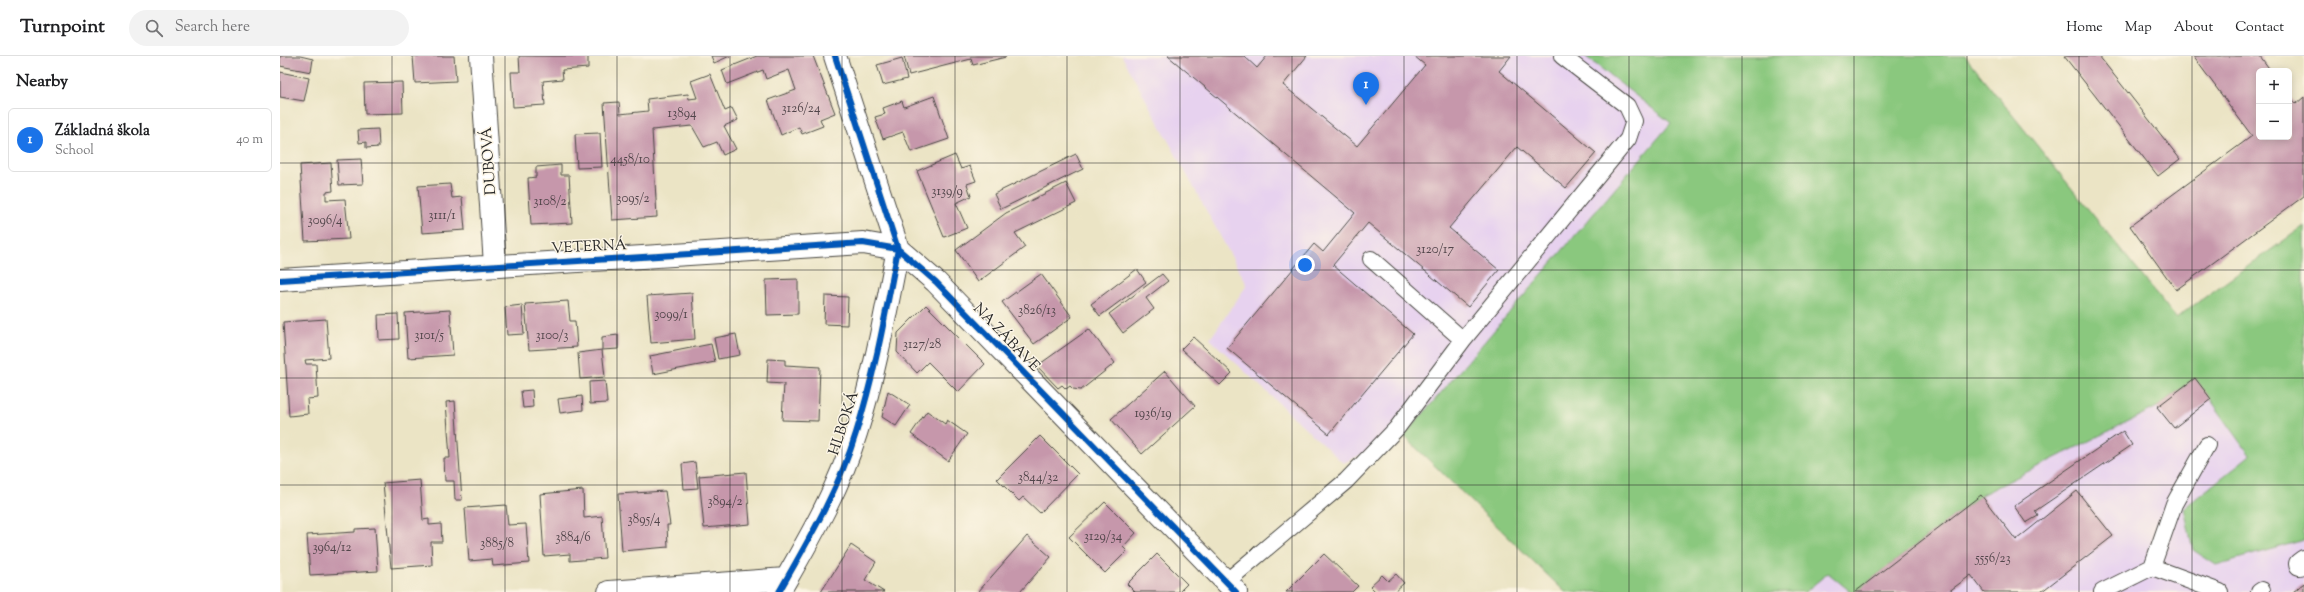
<!DOCTYPE html>
<html lang="en">
<head>
<meta charset="utf-8">
<style>
  :root { --surface:#fff; --page:#f2f2f2; --text:#202124; --muted:#757577; --line:#e0e0e0; --accent:#1a73e8 }
  body { margin:0; font-family:"Sorts Mill Goudy",serif; background:var(--page); color:var(--text) }
  .controls { position:absolute; right:12px; top:12px; display:grid; overflow:hidden; border-radius:6px; box-shadow:0 2px 10px #0003 }
  .controls button { width:36px; height:36px; display:grid; place-items:center; padding:0; border:0; border-bottom:1px solid var(--line); background:var(--surface); color:var(--text); font:20px sans-serif }
  .you { position:absolute; left:1025px; top:209px; width:14px; height:14px; margin:-10px; border:3px solid #fff; border-radius:50%; background:#1a73e8; box-shadow:0 0 0 6px #1a73e833 }
  .badge { display:grid; place-items:center; width:26px; height:26px; border-radius:50%; background:var(--accent); color:#fff; font-size:13px; font-weight:700 }
  .pin { position:absolute; translate:-50% -33px; filter:drop-shadow(0 1px 2px #0008) }
  .pin::after { content:''; position:absolute; top:21px; width:14px; height:12px; background:inherit; clip-path:polygon(0 0,100% 0,50% 100%) }
  .list { margin:0; padding:0; list-style:none }
  h2 { display:flex; justify-content:space-between; align-items:center; height:52px; margin:0; padding:0 16px; font-size:17px }
  h2 small { font-size:13px; font-weight:400; color:var(--muted) }
  .list li { display:grid; grid-template-columns:26px 1fr auto; gap:12px; align-items:center; box-sizing:border-box; height:64px; margin:0 8px 8px; padding:0 8px; border:1px solid var(--line); border-radius:6px }
  .list b { display:block; font-size:15px; white-space:nowrap }
  .list p { margin:0; font-size:13px; white-space:nowrap; color:var(--muted) }
  .list em { font-size:13px; font-style:normal; color:var(--muted) }
  .icon { flex:none; width:22px; height:22px; fill:none; stroke:currentColor; stroke-width:2; stroke-linecap:round; stroke-linejoin:round }
  .map { position:relative; flex:none; width:2024px; height:536px; overflow:hidden }
  header { display:flex; align-items:center; gap:24px; box-sizing:border-box; height:56px; padding:0 20px; background:var(--surface); border-bottom:1px solid var(--line) }
  header strong { font-size:19px }
  nav { display:flex; gap:22px; margin-inline-start:auto; font-size:14px }
  .search { width:280px; height:36px; background:var(--page); display:flex; align-items:center; gap:10px; box-sizing:border-box; padding:0 14px; border-radius:22px; color:var(--muted); font-size:15px }
  main { display:flex }
  aside { flex:1; background:var(--surface) }
  .map>svg:first-child { display:block }
</style>
</head>
<body>
<header>
<strong>Turnpoint</strong>
<div class="search"><svg class="icon" aria-label="search" viewBox="0 0 24 24"><circle cx="10" cy="10" r="6"/><path d="M15 15l6 6"/></svg>Search here</div>
<nav><a>Home</a><a>Map</a><a>About</a><a>Contact</a></nav>
</header>
<main>
<aside>
<h2>Nearby<small></small></h2>
<ul class="list">
<li><span class="badge">1</span><div><b>Základná škola</b><p>School</p></div><em>40 m</em></li>
</ul>
</aside>
<div class="map">
<svg width="2024" height="536" viewBox="0 0 2024 536">
  <rect width="100%" height="100%" fill="#fcf5e5"/>
  <filter id="ink" filterUnits="userSpaceOnUse"><feTurbulence type="fractalNoise" baseFrequency=".025" numOctaves="2"/><feDisplacementMap in="SourceGraphic" scale="8" xChannelSelector="R" yChannelSelector="G"/><feConvolveMatrix kernelMatrix="1 2 1 2 8 2 1 2 1" color-interpolation-filters="sRGB"/></filter>
  <filter id="wash" filterUnits="userSpaceOnUse"><feTurbulence type="fractalNoise" baseFrequency=".012" numOctaves="4" result="noise"/><feDisplacementMap in="SourceGraphic" scale="16" xChannelSelector="R" yChannelSelector="G"/><feGaussianBlur stdDeviation="0.9" result="paint"/><feColorMatrix in="noise" values="0 0 0 0 0 0 0 0 0 0 0 0 0 0 0 0 0 1.4 0 .05"/><feComposite in="paint" operator="in"/></filter>
  <g filter="url(#wash)">
    <rect width="100%" height="100%" fill="#ebe4c5"/>
    <path fill="#e7d2ef" d="M842 0H1305L1391 67 1124 380 1063 407 930 283 967 229Z
      M1896 263 2024 418V536H1525L1607 466 1830 285Z"/>
    <path fill="#8ac87e" stroke="#5a7a54" d="M1305 0H1685L1896 262 2024 170V484L1936 509 1913 494 1904 452 1970 399 1915 322 1877 351 1701 439 1575 536H1571L1548 517 1525 536H1285L1124 380 1391 67Z"/>
    <g id="blocks">
      <path fill="#c697ab" d="M0 0H20L33 3 31 16 0 10Z
        M133 0H174L176 25 135 27Z
        M239 0H308V12L282 14 283 23 263 25 265 49 233 51 231 16H240Z
        M431 0H450L434 7Z
        M477 0H533L555 57 540 63 543 70 522 78 519 71 501 79 488 44 516 34 509 14 486 23 483 14 447 28 442 14Z
        M624 0H725L726 1 693 9 691 3 629 19Z
        M888 0H964L977 12 987 0H1027L1003 29 1077 90 1145 9 1134 0H1231L1219 15 1316 97 1286 132 1237 91 1169 172 1219 214 1188 251 1088 167 1053 209 1133 278 1049 378 947 292 1034 188 1043 196 1075 157Z
        M1784 0H1819L1900 103 1878 120Z
        M1913 0H1980L1991 15H1979V81H2009V39L2016 48 2024 41V140L1896 234 1850 170 1972 80Z
        M622 2 627 23 603 29 597 9Z
        M0 16 29 22 24 45 0 41Z
        M430 18 445 55 452 52 458 64 444 70 456 93 443 99 437 86 424 91 412 70 372 74 377 161 332 164 324 47 339 46 340 58 368 55 367 43 408 38 409 43 417 42 411 25Z
        M122 26 123 57 85 58 84 27Z
        M654 40 669 83 631 96 623 76 603 83 595 61 605 58 603 52 622 45 624 51Z
        M98 73 99 91 86 92V86L79 87 78 74Z
        M320 77 322 111 297 112 295 78Z
        M796 98 803 113 721 153 714 138Z
        M675 99 681 113 690 110 696 125 687 128 691 140 676 147 687 172 664 181 637 115Z
        M81 103 83 128 59 129 57 104Z
        M51 107 53 135 46 136V144L65 143 69 183 25 185 20 109Z
        M281 109V119H289L292 167 251 169 248 122 256 121V111Z
        M786 127 796 147 735 177 745 191 698 226 676 194 726 157Z
        M170 128 172 142 182 141 185 174 142 177 138 130Z
        M857 213 866 226 820 260 811 248Z
        M761 218 792 261 754 288 722 246Z
        M882 218 888 225 866 242 874 253 843 277 829 258Z
        M518 223V258L487 259 486 224Z
        M412 237 415 283 371 287 367 240Z
        M545 240 568 241 567 269 544 268Z
        M288 245 290 265H295L297 291 249 294 245 248Z
        M242 249 244 278 227 279 225 251Z
        M646 249 705 308 678 336 648 306 637 317 617 296 618 277Z
        M170 254 173 299 128 302 125 257Z
        M118 258 119 283 99 284 98 259Z
        M46 263 49 302 25 304 26 308H36L38 342 27 343 28 358 9 360 3 266Z
        M809 273 835 307 801 334 793 333 790 330 786 333 782 329 778 332 757 310Z
        M456 278 460 299 438 303 434 282Z
        M338 279V293L322 294V281Z
        M913 281 952 317 940 329 901 293Z
        M431 288 435 306 373 318 370 300Z
        M322 294 325 321 300 323 298 297Z
        M488 303 505 304V309L540 311 538 365 502 364 504 328 487 327Z
        M885 315 915 350 862 398 831 363Z
        M1915 322 1931 343 1894 372 1877 351Z
        M325 325 327 347 310 348 309 326Z
        M252 334 253 351 243 352 241 335Z
        M608 335 630 349 616 370 602 361Z
        M302 340 303 354 280 357 278 343Z
        M175 345 182 444H175L174 425H165L164 402H170L166 346Z
        M647 355 665 368 667 364 687 378 668 405 631 378Z
        M1843 375 1852 389 1755 455 1758 460 1746 467 1734 450Z
        M760 380 798 418 760 457 743 441 739 445 717 423Z
        M415 406 418 432 404 433 402 408Z
        M466 416 470 468 424 472 419 420Z
        M140 424 143 464 149 463V469L161 468 162 486H151L152 509 111 512 103 427Z
        M303 434 304 462 322 460 325 502 290 505V498L264 500 260 438Z
        M385 435 390 469H387L388 491 342 495 338 438Z
        M1797 435 1833 480 1761 536H1704L1691 519 1668 536H1575L1701 439 1736 484Z
        M825 446 856 477 843 491 847 495 825 517 789 481Z
        M226 449 228 469 246 468 249 507 213 510 212 503 189 505 185 452Z
        M95 472 98 515 30 519 27 479 75 476V473Z
        M747 480 771 501 740 536H698Z
        M571 489 596 506 585 524 604 536H541Z
        M877 498 907 528 899 536H855L847 528Z
        M1044 498 1078 530 1072 536H1006Z
        M1116 518 1124 527 1114 536H1096L1090 530 1102 519 1108 525Z
        M2024 527V536H2013Z"/>
    </g>
  </g>
  <g filter="url(#ink)">
    <use href="#blocks" fill-opacity="0" stroke="#484742" stroke-width="1"/>
    <g fill="none" stroke-linecap="round" stroke-linejoin="round">
      <g stroke="#484742" stroke-width="18">
        <path id="lane" d="M1183 284 1348 83 1354 65 1347 50 1282 0
          M1872 511 1894 448 1927 389
          M946 526 1066 425 1117 372 1183 284 1091 203
          M1822 536 1872 511 1940 536
          M1979 536 1982 534"/>
      </g>
      <g stroke="#484742" stroke-width="24">
        <path id="street" d="M201 0 215 209
          M555 0 618 193 656 226 956 536
          M0 224 583 187 618 193
          M2020 508 2024 505
          M329 536 506 523
          M499 536C528 485 559 433 576 377 595 317 606 255 618 193"/>
      </g>
      <use href="#lane" stroke="#fff" stroke-width="16"/>
      <use href="#street" stroke="#fff" stroke-width="22"/>
      <g stroke="#fcf5e5" stroke-width="8">
        <path id="cycleway" d="M555 0 618 193 656 226 956 536
          M0 224 583 187 618 193
          M499 536C528 485 559 433 576 377 595 317 606 255 618 193"/>
      </g>
      <use href="#cycleway" stroke="#0057b8" stroke-width="6"/>
    </g>
  </g>
  <path fill="none" stroke="#2b2b2b" stroke-width="1" stroke-opacity="0.55" d="M112 0V536M225 0V536M337 0V536M450 0V536M562 0V536M675 0V536M787 0V536M900 0V536M1012 0V536M1124 0V536M1237 0V536M1349 0V536M1462 0V536M1574 0V536M1687 0V536M1799 0V536M1912 0V536M0 107H2024M0 214H2024M0 322H2024M0 429H2024"/>
  <g text-anchor="middle" stroke-width="3" stroke-linejoin="round" paint-order="stroke">
    <g font-size="13" fill="#52464b">
      <text x="521" y="56">3126/24</text>
      <text x="402" y="61">13894</text>
      <text x="350" y="107">4458/10</text>
      <text x="667" y="139">3139/9</text>
      <text x="353" y="146">3095/2</text>
      <text x="270" y="149">3108/2</text>
      <text x="162" y="163">3111/1</text>
      <text x="45" y="168">3096/4</text>
      <text x="1155" y="197">3120/17</text>
      <text x="757" y="258">3826/13</text>
      <text x="391" y="262">3099/1</text>
      <text x="149" y="283">3101/5</text>
      <text x="272" y="283">3100/3</text>
      <text x="642" y="292">3127/28</text>
      <text x="873" y="361">1936/19</text>
      <text x="758" y="425">3844/32</text>
      <text x="445" y="449">3894/2</text>
      <text x="364" y="467">3895/4</text>
      <text x="823" y="484">3129/34</text>
      <text x="293" y="485">3884/6</text>
      <text x="217" y="491">3885/8</text>
      <text x="52" y="495">3964/12</text>
      <text x="1713" y="506">5556/23</text>
    </g>
    <g font-size="15" fill="#2b2b2b" stroke="#fcf5e5">
      <text transform="translate(208 105) rotate(-94)" y="5">DUBOVÁ</text>
      <text transform="translate(309 190) rotate(-3)" y="5">VETERNÁ</text>
      <text transform="translate(727 281) rotate(46)" y="5">NA ZÁBAVE</text>
      <text transform="translate(563 367) rotate(-72)" y="5">HLBOKÁ</text>
    </g>
  </g>
</svg>
<div class="controls">
<button>+</button>
<button>−</button>
</div>
<div class="you"></div>
<div class="pin badge" style="left:1086px;top:49px">1</div>
</div>
</main>
</body>
</html>
